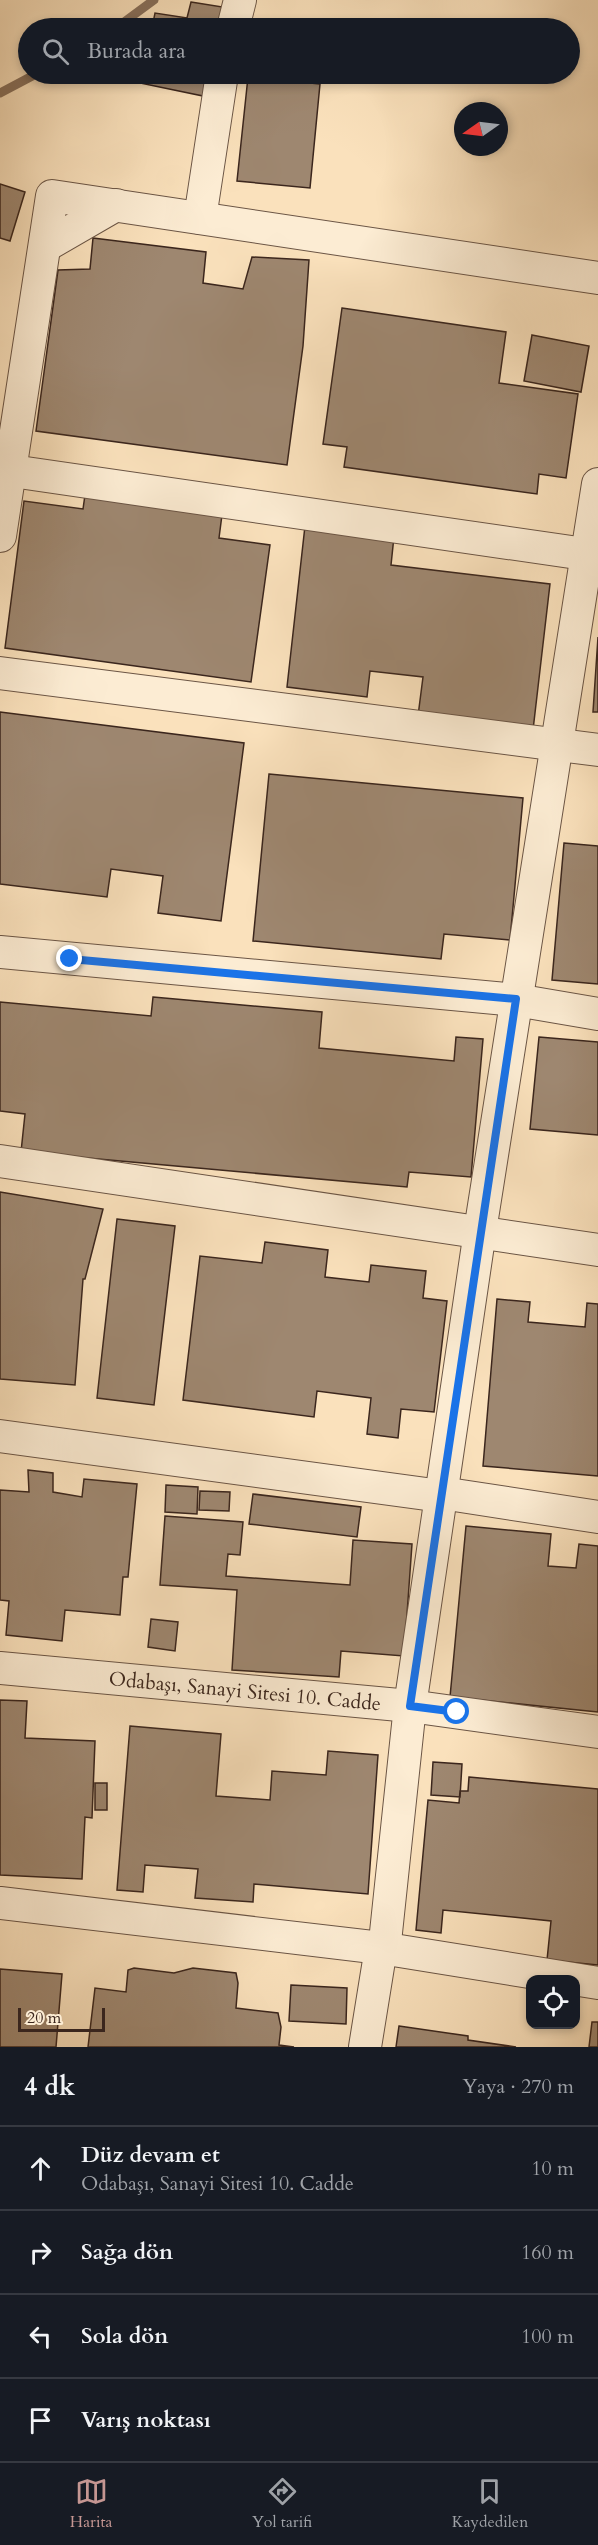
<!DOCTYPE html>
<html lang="tr">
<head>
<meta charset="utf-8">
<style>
  :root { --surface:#171b24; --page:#20242c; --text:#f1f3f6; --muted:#9ea1a6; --line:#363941; --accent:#c59692 }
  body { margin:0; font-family:Cardo,serif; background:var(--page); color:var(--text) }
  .controls { position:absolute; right:18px; bottom:18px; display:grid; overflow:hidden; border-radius:12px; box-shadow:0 3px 9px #0003 }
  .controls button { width:54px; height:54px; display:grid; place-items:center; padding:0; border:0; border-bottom:2px solid var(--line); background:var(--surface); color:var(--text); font:30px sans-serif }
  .compass { position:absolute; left:454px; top:102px; width:54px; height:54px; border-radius:50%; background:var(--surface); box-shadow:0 3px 9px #0003; rotate:256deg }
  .scale { position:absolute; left:18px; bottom:15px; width:87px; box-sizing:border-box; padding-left:6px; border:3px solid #3b261d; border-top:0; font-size:16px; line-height:21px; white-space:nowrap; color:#3b261d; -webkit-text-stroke:4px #fcecd3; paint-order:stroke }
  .stop { position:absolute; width:18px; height:18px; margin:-14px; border:4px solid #1a73e8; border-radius:50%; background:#fff }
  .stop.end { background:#1a73e8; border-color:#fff; box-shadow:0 2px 6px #0008 }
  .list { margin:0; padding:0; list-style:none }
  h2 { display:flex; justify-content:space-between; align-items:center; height:78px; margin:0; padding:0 24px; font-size:26px }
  h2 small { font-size:20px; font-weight:400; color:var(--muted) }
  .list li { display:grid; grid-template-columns:39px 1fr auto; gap:18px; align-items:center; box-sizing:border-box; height:84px; padding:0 24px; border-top:2px solid var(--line) }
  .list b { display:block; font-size:22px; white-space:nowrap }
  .list p { margin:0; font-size:20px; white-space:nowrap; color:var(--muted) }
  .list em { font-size:20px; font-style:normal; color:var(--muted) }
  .icon { flex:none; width:33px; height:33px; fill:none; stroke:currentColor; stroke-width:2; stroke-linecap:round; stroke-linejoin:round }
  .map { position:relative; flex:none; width:598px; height:2047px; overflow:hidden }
  .search { position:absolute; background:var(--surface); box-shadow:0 3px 9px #0003; left:18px; right:18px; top:18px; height:66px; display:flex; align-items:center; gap:15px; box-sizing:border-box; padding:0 21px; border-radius:33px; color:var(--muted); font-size:22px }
  .sheet { height:414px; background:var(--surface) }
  nav { display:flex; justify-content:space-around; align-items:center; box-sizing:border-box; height:84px; border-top:2px solid var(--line); background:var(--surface); font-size:16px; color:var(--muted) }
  nav a { display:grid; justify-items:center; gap:3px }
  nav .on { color:var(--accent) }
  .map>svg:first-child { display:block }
</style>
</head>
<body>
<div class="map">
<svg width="598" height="2047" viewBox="0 0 598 2047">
  <rect width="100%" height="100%" fill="#fae1bc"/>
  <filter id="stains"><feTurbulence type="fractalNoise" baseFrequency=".00333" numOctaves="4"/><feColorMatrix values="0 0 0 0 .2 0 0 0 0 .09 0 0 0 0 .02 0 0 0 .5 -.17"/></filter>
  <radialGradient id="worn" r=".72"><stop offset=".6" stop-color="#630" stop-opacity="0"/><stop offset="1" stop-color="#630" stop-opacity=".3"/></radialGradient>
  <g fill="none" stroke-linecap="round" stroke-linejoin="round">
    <path stroke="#87705c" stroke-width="9" d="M116 28 154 0
      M0 93 36 74"/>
  </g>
  <path fill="#9e8770" stroke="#3b261d" stroke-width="1.5" d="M191 2 229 8 224 28H152L155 13 187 18Z
    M142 74H214L208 97 140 83Z
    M248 77 320 84 310 188 237 181Z
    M0 184 25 192 10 241 0 238Z
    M93 238 206 252 203 283 243 289 252 257 309 260 303 346 287 465 36 431 58 270 90 269Z
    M342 308 506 332 499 383 578 394 566 478 539 474 537 494 344 467 347 447 323 444Z
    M532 335 589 346 581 392 524 381Z
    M86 488 223 507 219 538 270 545 251 682 5 648 24 501 83 509Z
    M306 517 395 527 391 565 550 584 533 730 418 716 423 677 370 671 367 697 287 687Z
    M598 637V712H593Z
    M0 712 244 743 221 921 158 913 163 876 111 869 107 897 0 884Z
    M269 774 523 798 510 940 444 934 441 959 253 941Z
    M564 843 598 846V984L552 980Z
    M153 997 322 1012 319 1048 454 1061 456 1037 483 1039 471 1177 409 1172 407 1187 21 1152 25 1114 0 1111V1002L151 1016Z
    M539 1037 598 1042V1135L530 1129Z
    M0 1192 103 1209 85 1279H83L75 1385 0 1379Z
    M117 1219 175 1226 154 1405 97 1398Z
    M265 1242 328 1250 325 1277 369 1282 371 1265 426 1271 423 1298 447 1301 434 1412 401 1409 398 1438 367 1434 371 1398 317 1391 314 1417 183 1400 200 1256 262 1263Z
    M497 1299 530 1302 528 1322 585 1327 587 1303 598 1304V1476L483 1466Z
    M28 1470 53 1473V1492L82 1497 84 1479 137 1484 128 1577H123L120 1615 65 1610 62 1641 6 1635 9 1601 0 1600V1490L29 1492Z
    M166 1485 198 1487 197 1514 165 1512Z
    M200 1491 230 1492 229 1511 199 1510Z
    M253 1494 361 1507 357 1537 249 1524Z
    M165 1516 243 1522 240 1555 228 1554 226 1576 350 1585 353 1540 412 1544 404 1656 341 1651 339 1677 232 1670 237 1590 160 1585Z
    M466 1526 551 1534 548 1566 576 1568 579 1544 598 1546V1712L450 1697Z
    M151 1619 178 1622 175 1651 148 1647Z
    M0 1700 27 1701 25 1738 95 1741 92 1818 85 1817 82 1879 0 1875Z
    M130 1726 221 1734 216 1796 270 1800 272 1771 326 1775 328 1751 378 1755 368 1894 254 1884 253 1902 195 1898 198 1869 145 1865 143 1892 117 1890Z
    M433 1762 462 1764 460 1797 431 1795Z
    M469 1777 598 1789V1965L547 1960 551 1921 443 1910 441 1933 416 1930 428 1800 459 1803 460 1791H468Z
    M95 1783H107V1810H95Z
    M134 1968 174 1973 193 1968 236 1973 238 1983 236 2008 278 2013 281 2027 279 2045 294 2047H88L95 1988 126 1992 128 1970Z
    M0 1969 62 1974 56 2047H0Z
    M291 1985 347 1988 346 2024 289 2021Z
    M592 2022H598V2047H589Z
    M399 2026 468 2036V2040L516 2047H396Z"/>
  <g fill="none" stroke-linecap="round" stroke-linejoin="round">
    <g stroke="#6b5545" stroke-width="34">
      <g id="minor">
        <path d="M233 28 240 0"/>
        <path d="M200 218 222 74"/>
        <path d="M45 246 116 205"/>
        <path d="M12 471 598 556"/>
        <path d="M0 536 52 196 598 278"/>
        <path d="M0 673 598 750"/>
        <path d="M0 952 516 1000 598 1014"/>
        <path d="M0 1161 598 1250"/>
        <path d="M0 1436 441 1496 448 1494 598 1517"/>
        <path id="s1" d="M0 1668 410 1706 598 1732"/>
        <path d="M0 1903 381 1948 598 1983"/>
        <path d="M365 2047 381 1948 385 1942 410 1706 441 1496 480 1231 598 484"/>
      </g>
    </g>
    <use href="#minor" stroke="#fcecd3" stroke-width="32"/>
  </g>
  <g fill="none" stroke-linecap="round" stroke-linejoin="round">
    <path stroke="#1a73e8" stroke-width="8" d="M70 959 516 999 410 1706 457 1712"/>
  </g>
  <g text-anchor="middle" stroke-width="5" stroke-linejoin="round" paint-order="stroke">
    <g font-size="20" fill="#3b261d" stroke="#fcecd3">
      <text dy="7" stroke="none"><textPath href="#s1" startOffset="246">Odabaşı, Sanayi Sitesi 10. Cadde</textPath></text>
    </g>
  </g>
  <rect width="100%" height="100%" filter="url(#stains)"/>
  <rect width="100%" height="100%" fill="url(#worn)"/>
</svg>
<div class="controls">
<button><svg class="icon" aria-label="locate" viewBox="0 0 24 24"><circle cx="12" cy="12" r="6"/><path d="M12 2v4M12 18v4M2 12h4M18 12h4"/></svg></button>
</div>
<svg class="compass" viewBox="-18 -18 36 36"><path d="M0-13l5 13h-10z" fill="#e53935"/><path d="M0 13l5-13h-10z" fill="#9ea1a6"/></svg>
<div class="scale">20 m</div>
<div class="stop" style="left:457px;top:1712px"></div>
<div class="stop end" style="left:70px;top:959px"></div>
<div class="search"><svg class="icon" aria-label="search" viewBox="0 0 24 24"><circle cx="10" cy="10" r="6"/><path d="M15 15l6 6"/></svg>Burada ara</div>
</div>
<section class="sheet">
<h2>4 dk<small>Yaya · 270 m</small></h2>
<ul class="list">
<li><svg class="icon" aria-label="ahead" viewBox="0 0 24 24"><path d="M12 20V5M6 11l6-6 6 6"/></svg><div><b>Düz devam et</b><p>Odabaşı, Sanayi Sitesi 10. Cadde</p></div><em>10 m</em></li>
<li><svg class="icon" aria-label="right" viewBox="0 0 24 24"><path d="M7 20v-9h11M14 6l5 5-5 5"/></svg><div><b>Sağa dön</b></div><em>160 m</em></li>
<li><svg class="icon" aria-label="left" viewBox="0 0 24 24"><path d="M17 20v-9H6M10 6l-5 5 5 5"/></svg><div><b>Sola dön</b></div><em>100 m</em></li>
<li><svg class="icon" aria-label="arrive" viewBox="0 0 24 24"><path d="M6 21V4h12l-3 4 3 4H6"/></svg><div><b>Varış noktası</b></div></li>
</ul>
</section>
<nav>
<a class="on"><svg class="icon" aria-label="map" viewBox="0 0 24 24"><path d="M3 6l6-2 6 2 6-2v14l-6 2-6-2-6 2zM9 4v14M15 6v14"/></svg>Harita</a>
<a><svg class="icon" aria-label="directions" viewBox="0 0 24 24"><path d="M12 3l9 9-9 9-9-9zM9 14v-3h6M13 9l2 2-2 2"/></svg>Yol tarifi</a>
<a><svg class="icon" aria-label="saved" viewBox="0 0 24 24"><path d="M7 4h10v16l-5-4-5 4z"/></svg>Kaydedilen</a>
</nav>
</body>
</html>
